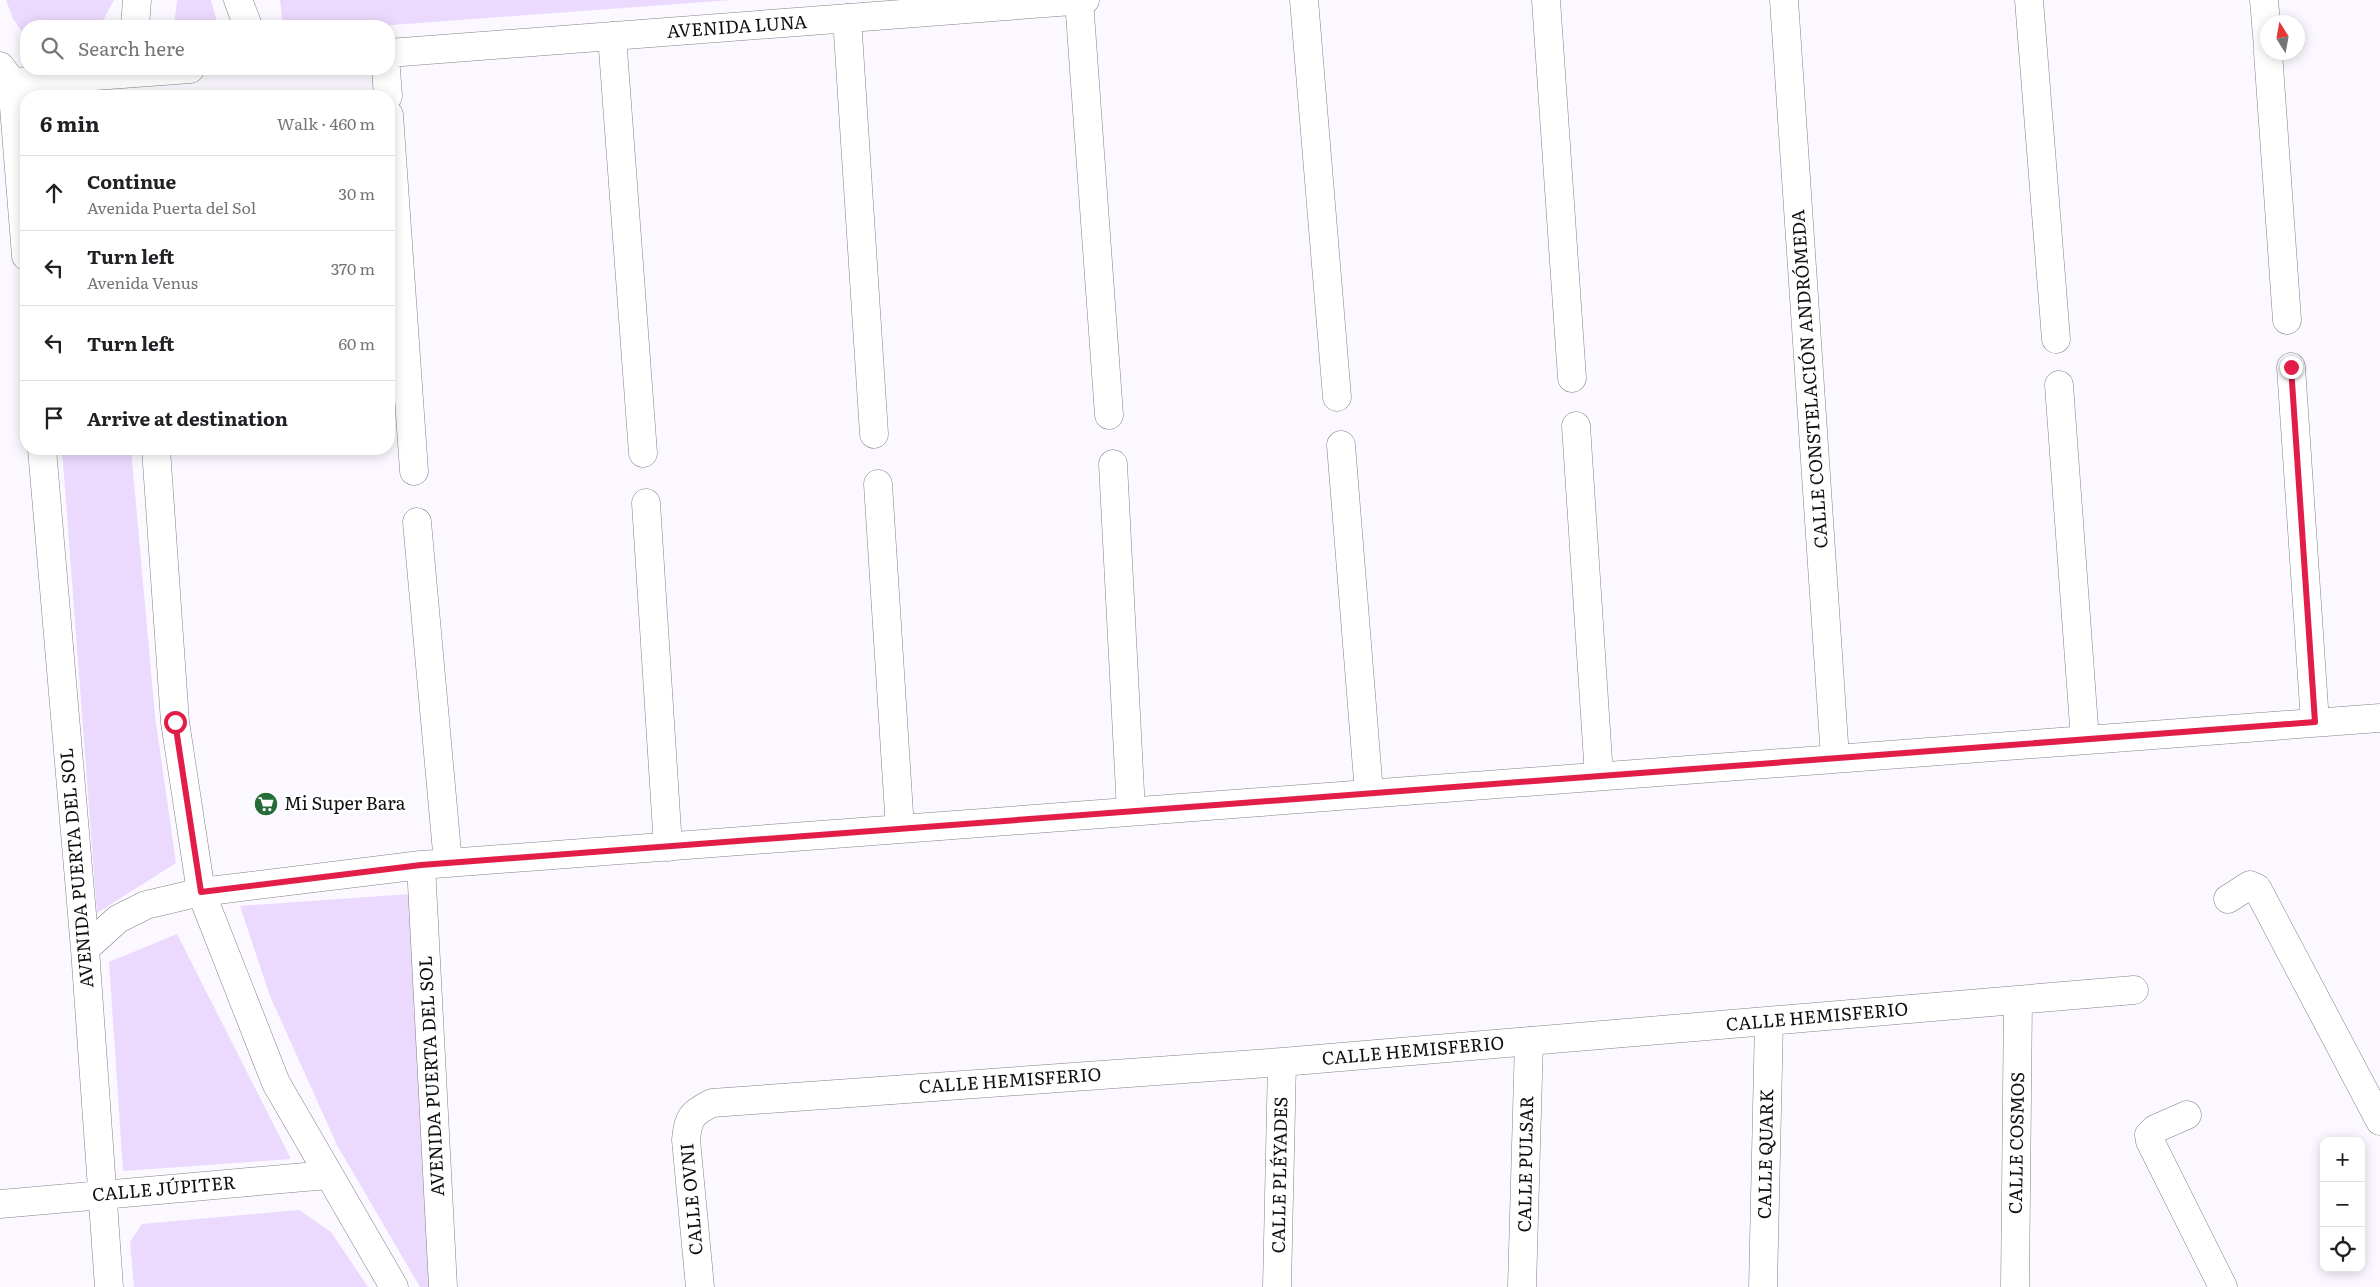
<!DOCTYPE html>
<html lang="en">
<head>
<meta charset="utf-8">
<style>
  :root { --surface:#fff; --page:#f2f2f2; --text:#202124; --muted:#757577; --line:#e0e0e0 }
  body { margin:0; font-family:Literata,serif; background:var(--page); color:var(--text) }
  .controls { position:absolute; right:15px; bottom:15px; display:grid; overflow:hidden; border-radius:10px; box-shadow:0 2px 12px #0003 }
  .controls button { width:45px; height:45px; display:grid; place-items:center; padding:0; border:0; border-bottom:1px solid var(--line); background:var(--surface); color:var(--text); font:25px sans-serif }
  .compass { position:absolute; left:2260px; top:15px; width:45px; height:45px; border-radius:50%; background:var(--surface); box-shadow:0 2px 12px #0003; rotate:349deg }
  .stop { position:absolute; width:15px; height:15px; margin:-11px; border:4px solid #e11d48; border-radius:50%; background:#fff }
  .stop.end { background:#e11d48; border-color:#fff; box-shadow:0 1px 5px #0008 }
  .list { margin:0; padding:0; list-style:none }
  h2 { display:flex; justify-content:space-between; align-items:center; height:65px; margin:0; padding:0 20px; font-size:21px }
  h2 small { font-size:16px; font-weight:400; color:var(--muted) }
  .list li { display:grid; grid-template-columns:32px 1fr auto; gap:15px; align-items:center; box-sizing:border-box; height:75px; padding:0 20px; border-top:1px solid var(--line) }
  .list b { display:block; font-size:19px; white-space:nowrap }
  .list p { margin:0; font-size:16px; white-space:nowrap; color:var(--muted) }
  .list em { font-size:16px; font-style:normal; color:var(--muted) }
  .icon { flex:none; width:28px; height:28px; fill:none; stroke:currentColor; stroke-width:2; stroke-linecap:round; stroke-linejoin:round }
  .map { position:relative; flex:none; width:2380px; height:1287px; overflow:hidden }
  .search { position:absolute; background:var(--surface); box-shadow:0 2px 12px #0003; left:20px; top:20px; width:375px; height:55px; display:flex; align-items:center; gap:12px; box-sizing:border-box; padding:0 18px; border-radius:20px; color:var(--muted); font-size:19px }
  .panel { position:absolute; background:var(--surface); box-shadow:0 2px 12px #0003; left:20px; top:90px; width:375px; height:365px; border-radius:20px }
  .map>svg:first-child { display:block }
</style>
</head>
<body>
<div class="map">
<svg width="2380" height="1287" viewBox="0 0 2380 1287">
  <rect width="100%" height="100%" fill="#fbf8ff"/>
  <path fill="#ecdafe" d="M6 0H114L100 26H26V37L13 19Z
    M177 0H211L218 26H174Z
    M280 0H731L378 26H283Z
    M62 449H131L155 716 176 863 97 913Z
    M410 894 431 1287H420L337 1145 270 996 240 906Z
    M177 934 291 1159 123 1171 109 962Z
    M299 1210 331 1232 368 1287H134L130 1242 142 1224Z"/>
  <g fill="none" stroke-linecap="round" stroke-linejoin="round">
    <g stroke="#838086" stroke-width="29">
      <path id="minor" d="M238 0 248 26
        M1079 0 1109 415
        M1304 0 1337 397
        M1546 0 1572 378
        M1784 0 1835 758
        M2029 0 2056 339
        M2264 0 2268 47
        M847 18 874 434
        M135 26 137 0
        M612 36 643 453
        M2268 52 2287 320
        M389 53 1085 0
        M0 66 12 82 26 256
        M386 69 388 96
        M0 83 190 69
        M389 115 414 471
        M2291 367 2315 722
        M2059 385 2085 740
        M1576 426 1599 776
        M1341 445 1369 793
        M42 449 85 949 109 1287
        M156 449 175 722 201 892 276 1083 394 1287
        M1113 464 1131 811
        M878 484 900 829
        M646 503 668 847
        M417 522 448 863
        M421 865 443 1287
        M2228 899 2250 885 2257 888 2380 1121
        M85 949 118 919 146 905 201 892 421 865 2380 718
        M2187 1115 2155 1129 2149 1135 2150 1141 2223 1287
        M0 1204 328 1175
        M700 1287 686 1140C688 1117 692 1113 712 1103L1282 1062 2134 990
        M1277 1287 1282 1062
        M1522 1287 1529 1041
        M1763 1287 1769 1021
        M2015 1287 2018 1000"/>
    </g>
    <use href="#minor" stroke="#fff" stroke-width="28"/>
  </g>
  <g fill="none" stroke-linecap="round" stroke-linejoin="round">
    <path stroke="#e11d48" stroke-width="6" d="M175 722 201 892 421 865 2315 722 2291 367"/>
  </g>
  <defs>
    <g id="supermarket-disc" transform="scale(1.25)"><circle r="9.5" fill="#256c38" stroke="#fff"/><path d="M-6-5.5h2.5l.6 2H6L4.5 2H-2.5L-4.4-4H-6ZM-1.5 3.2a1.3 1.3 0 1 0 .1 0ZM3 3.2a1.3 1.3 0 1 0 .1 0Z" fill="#fff"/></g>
  </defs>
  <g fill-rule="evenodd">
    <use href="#supermarket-disc" x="266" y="804"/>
  </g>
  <g text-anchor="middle" stroke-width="5" stroke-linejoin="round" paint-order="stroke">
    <g font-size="18" fill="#100f11" stroke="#fff">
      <text transform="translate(737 27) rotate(-4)" y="6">AVENIDA LUNA</text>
      <text transform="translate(1810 379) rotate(-94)" y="6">CALLE CONSTELACIÓN ANDRÓMEDA</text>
      <text transform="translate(77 868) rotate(-95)" y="6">AVENIDA PUERTA DEL SOL</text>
      <text transform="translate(1817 1017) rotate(-5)" y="6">CALLE HEMISFERIO</text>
      <text transform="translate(1413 1051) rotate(-5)" y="6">CALLE HEMISFERIO</text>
      <text transform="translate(432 1076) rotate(-93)" y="6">AVENIDA PUERTA DEL SOL</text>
      <text transform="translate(1010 1081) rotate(-4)" y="6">CALLE HEMISFERIO</text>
      <text transform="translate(2017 1143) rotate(-89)" y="6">CALLE COSMOS</text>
      <text transform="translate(1766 1154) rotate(-89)" y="6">CALLE QUARK</text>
      <text transform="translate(1526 1164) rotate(-89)" y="6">CALLE PULSAR</text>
      <text transform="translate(1280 1175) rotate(-89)" y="6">CALLE PLÉYADES</text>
      <text transform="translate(164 1189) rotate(-5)" y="6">CALLE JÚPITER</text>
      <text transform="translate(692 1199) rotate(-95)" y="6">CALLE OVNI</text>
    </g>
    <g font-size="18" fill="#100f11" stroke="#fff" text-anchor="start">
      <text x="284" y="810">Mi Super Bara</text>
    </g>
  </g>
</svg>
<div class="controls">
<button>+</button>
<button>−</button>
<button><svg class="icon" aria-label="locate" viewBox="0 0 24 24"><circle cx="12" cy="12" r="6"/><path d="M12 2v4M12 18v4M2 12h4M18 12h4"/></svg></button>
</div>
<svg class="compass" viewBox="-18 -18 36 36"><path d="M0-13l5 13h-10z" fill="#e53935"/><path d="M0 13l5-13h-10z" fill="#757577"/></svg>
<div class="stop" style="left:175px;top:722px"></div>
<div class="stop end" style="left:2291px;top:367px"></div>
<div class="search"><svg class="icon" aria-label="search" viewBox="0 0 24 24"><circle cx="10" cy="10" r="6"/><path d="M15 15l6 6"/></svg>Search here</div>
<section class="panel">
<h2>6 min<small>Walk · 460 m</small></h2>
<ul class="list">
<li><svg class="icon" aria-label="ahead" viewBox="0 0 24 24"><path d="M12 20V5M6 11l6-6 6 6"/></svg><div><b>Continue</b><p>Avenida Puerta del Sol</p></div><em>30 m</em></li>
<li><svg class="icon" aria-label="left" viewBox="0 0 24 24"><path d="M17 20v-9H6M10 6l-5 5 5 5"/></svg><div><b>Turn left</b><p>Avenida Venus</p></div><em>370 m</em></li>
<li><svg class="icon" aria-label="left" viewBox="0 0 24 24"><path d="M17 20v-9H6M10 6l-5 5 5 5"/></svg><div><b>Turn left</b></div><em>60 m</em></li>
<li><svg class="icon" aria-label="arrive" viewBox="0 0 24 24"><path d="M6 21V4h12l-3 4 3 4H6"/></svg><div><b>Arrive at destination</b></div></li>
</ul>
</section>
</div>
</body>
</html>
